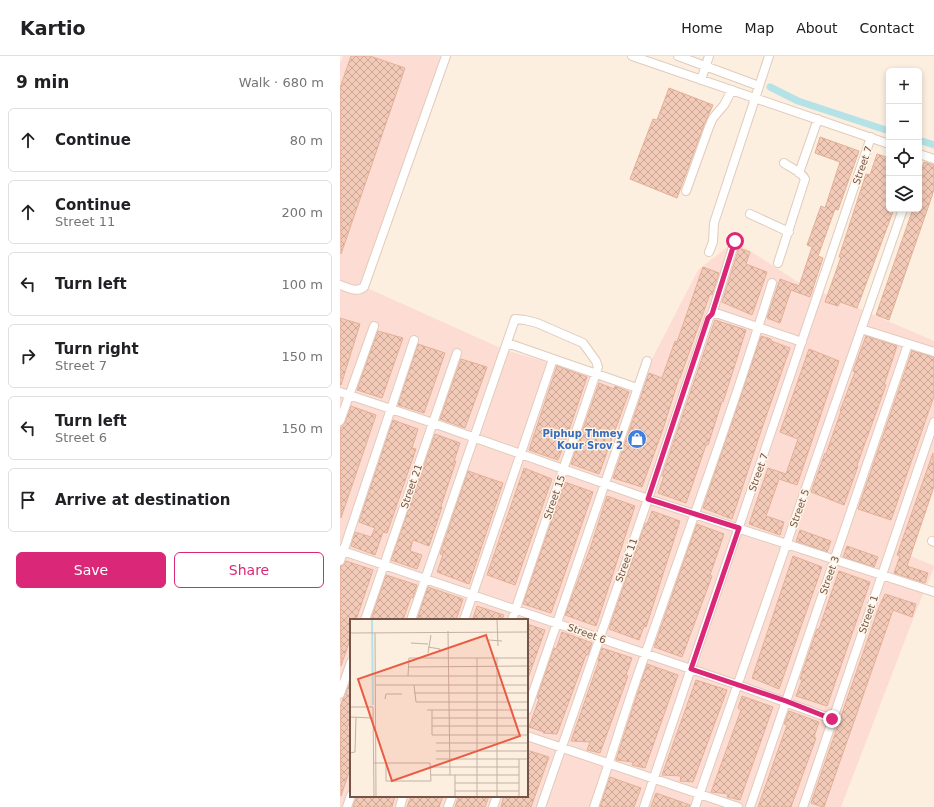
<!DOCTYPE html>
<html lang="en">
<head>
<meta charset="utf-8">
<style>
  :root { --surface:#fff; --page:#f2f2f2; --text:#202124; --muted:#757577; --line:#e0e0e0; --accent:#db2777 }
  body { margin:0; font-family:"DejaVu Sans",sans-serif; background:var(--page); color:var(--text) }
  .controls { position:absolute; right:12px; top:12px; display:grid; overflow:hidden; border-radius:6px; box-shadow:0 2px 6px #0003 }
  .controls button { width:36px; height:36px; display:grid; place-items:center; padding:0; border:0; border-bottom:1px solid var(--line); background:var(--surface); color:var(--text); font:20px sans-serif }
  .stop { position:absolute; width:12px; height:12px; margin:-9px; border:3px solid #db2777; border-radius:50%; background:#fff }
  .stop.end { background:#db2777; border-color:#fff; box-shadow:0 1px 4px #0008 }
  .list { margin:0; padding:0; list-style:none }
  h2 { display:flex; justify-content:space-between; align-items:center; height:52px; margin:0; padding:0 16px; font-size:17px }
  h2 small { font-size:13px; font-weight:400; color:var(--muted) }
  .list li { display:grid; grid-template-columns:26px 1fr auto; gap:12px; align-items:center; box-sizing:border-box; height:64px; margin:0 8px 8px; padding:0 8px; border:1px solid var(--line); border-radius:6px }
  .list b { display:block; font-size:15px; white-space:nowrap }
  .list p { margin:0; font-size:13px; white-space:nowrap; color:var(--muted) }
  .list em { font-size:13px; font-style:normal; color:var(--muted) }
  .actions { display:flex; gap:8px; padding:12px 16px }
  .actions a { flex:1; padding:9px 0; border:1px solid var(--accent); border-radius:6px; text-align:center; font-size:14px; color:var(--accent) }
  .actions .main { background:var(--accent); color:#fff }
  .icon { flex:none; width:22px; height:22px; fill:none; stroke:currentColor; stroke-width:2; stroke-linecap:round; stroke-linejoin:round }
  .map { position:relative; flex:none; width:594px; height:751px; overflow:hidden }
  header { display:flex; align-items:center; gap:24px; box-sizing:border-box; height:56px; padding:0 20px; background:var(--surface); border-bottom:1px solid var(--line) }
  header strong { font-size:19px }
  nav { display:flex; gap:22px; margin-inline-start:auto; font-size:14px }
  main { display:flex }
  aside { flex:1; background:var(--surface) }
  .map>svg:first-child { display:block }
</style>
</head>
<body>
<header>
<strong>Kartio</strong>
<nav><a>Home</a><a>Map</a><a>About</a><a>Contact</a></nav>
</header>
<main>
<aside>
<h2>9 min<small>Walk · 680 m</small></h2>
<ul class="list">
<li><svg class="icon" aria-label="ahead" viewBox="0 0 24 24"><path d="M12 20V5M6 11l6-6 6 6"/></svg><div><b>Continue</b></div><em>80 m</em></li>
<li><svg class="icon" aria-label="ahead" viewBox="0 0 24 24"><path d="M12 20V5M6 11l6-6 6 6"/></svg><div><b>Continue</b><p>Street 11</p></div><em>200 m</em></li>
<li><svg class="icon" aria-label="left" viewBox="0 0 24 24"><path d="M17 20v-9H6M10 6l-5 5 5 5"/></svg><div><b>Turn left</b></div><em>100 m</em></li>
<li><svg class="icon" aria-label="right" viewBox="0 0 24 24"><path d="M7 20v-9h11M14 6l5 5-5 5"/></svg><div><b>Turn right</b><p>Street 7</p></div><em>150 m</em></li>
<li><svg class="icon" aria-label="left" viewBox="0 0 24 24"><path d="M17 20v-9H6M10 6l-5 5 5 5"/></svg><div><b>Turn left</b><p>Street 6</p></div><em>150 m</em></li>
<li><svg class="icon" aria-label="arrive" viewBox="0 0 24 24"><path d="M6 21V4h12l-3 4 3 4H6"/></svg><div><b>Arrive at destination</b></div></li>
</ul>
<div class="actions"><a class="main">Save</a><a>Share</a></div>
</aside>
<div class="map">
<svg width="594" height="751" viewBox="0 0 594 751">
  <defs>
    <pattern id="building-cross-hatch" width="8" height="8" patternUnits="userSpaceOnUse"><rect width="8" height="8" fill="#f2cab7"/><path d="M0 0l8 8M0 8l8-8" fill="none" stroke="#c8a797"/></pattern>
  </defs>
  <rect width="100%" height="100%" fill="#fcefe0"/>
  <path fill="#fdddd3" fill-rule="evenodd" d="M3 0H106L25 231 165 294 297 332 358 214 395 185 458 226 594 285V434L571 500 594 510V512L577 553 501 751H0V7ZM11 564H187V740H11Z"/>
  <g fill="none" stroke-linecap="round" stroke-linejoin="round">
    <path stroke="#b5e2e6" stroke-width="7" d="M430 31 458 45 549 75
      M579 84 594 89"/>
  </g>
  <path fill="url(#building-cross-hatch)" stroke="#e5af97" d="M11 0H30L65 12 1 198 0 32Z
    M329 32 373 49 364 69 337 142 290 123 313 63 317 64Z
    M480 81 519 95 498 154 495 153 478 200 483 202 470 241 451 234 440 267 427 262 440 223 459 230 472 191 467 189 481 150 485 152 500 106 475 97Z
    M537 98 549 102V153H554L517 252 500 246 498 250 485 246 501 201H499L526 118 530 119Z
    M584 106 594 109V132L592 140 549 264 536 259 573 153H579V120Z
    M399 192 410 196 406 208 427 216 412 259 382 246Z
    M363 211 379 217 372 239 370 238 340 322H339L323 373 302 431 273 422 309 317 322 322 335 285 337 286Z
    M0 262 20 268 1 329H0Z
    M375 264 406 274 383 346 382 345 368 389H366L346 447 318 437 324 420H322Z
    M38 275 63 282 42 342 17 334Z
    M421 280 431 283V285L450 292 421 375 392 463 363 452Z
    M526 280 557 290 544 329H546L517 409 518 410 504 449 471 436 485 397 486 398 501 355H500L515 316 513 315Z
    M78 288 105 297 84 357 58 349Z
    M469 293 499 305 457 429 439 423 426 460 444 466 440 479 409 468 428 412 446 418 458 383 440 376Z
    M572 295 594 301V340L551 464 518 453Z
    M121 303 147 311 125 372 100 363Z
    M217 310 247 321 225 386 218 404 189 394Z
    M259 327 274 333 275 330 289 336 259 418 231 408Z
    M11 350 36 359 1 462 0 371 1 372 5 367Z
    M53 364 78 373 72 392 76 393 47 477 43 476 35 499 11 490 15 476 31 481 35 472 19 466Z
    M95 378 120 387 114 405H116L101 450 102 451 89 490 73 484 70 495 82 499 77 513 51 504Z
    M593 397 594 430 567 510 588 517 585 527 554 517 560 500 557 499Z
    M184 412 212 423 175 529 147 519Z
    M128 415 163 427 129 528 97 516 103 499 100 498Z
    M225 426 253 436 211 557 183 548Z
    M267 440 295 450 256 570 225 559 250 493Z
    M312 455 340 465 306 571 304 570 299 584 269 573 305 467 307 468Z
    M357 468 384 478 370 519 372 520 342 601 314 591Z
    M460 474 491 485 487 496 456 485Z
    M507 490 538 501 534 511 503 501Z
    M453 500 482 511 439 633 412 622Z
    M6 505 33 514 16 564H11V581L1 610 0 510 4 509Z
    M499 515 530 526 487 650 456 640 462 624 460 623 477 573H479Z
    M46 519 77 529 73 542 71 541 63 564H31Z
    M88 531 123 543 116 564H77Z
    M545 538 576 548 572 561 553 554 484 751H483L471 747 539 551Z
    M137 550 164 559 162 564H139L133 562Z
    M187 568 205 574 188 622H187Z
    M222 576 252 587 248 599H246L217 678 203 677 204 676 189 671 199 643 197 642 214 592 216 593Z
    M262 592 292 602 286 619 288 620 260 697 247 694 250 686 231 685 259 605 258 604Z
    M307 608 338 619 305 712 292 709 293 706 276 704Z
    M11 623V662L7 673 11 674V710L1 740 0 651Z
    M356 624 387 634 353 726 340 725 341 720 322 719Z
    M402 640 433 651 400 744 387 741 388 738 371 736 401 654 398 652Z
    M449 655 479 666 474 681 476 682 451 751H418L447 669 444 668Z
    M187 694 209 701 191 751H161L164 740H187Z
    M270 721 301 732 294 751H260Z
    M316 737 350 749V751H311Z
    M17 740H55L52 751H13Z
    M71 740H103L99 751H67Z
    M119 740H149L145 751H115Z"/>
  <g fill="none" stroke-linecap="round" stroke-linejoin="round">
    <g stroke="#e0cbbc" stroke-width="10">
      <path id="minor" d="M292 0 549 88
        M338 0 419 30
        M361 24 369 0
        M579 98 594 103
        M459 117 478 63
        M346 135 369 71 373 62 384 49 392 34
        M410 158 449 176
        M369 196 373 186 374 167 429 0
        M438 207 465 123C462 116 451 112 444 107
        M0 229C9 232 16 237 24 231L106 0
        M372 258H379L462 286
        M521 273 594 296
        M167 289H173L297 332
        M0 336 93 367 308 443 594 536
        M0 365 34 270
        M592 485 594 486
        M0 494 398 629 492 663
        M0 505 74 284
        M25 564 117 297
        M71 564 175 263 185 264 197 267 243 287 256 305 258 311 172 564
        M124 564 213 303
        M0 638 11 606
        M187 654 307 305
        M187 680 398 751
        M7 751 11 739
        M60 751 63 740
        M108 751 112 740
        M153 751 157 740
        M201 751 308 443 369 262 372 258 395 185
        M254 751C272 700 287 647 306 596 349 473 394 351 432 227
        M304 751 531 81
        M355 751 563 153
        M410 751 568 288
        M463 751 594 366"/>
    </g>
    <use href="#minor" stroke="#fff" stroke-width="8"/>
  </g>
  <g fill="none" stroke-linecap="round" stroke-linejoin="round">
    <path stroke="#db2777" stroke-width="5" d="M395 185 372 258 368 262 308 443 399 472 351 613 446 645 492 663"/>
  </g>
  <defs>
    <g id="shop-disc" transform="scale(1)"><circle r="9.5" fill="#3f7fe0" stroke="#fff4e6"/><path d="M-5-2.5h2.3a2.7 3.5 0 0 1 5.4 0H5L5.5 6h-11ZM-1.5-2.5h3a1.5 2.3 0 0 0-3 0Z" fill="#fff"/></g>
  </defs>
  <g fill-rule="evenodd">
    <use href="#shop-disc" x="297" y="383"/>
  </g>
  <g text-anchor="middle" stroke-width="3" stroke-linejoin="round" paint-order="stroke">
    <g font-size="10" fill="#735447" stroke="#fff4e6">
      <text transform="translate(522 109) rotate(-71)" y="4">Street 7</text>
      <text transform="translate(418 416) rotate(-71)" y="4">Street 7</text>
      <text transform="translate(71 430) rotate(-71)" y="4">Street 21</text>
      <text transform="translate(214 441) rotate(-71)" y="4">Street 15</text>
      <text transform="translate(459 452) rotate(-71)" y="4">Street 5</text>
      <text transform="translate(286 504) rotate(-70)" y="4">Street 11</text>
      <text transform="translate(489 519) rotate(-71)" y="4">Street 3</text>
      <text transform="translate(528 558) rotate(-71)" y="4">Street 1</text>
      <text transform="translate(247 577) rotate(20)" y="4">Street 6</text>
    </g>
    <g font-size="10" font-weight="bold" fill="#366cbe" stroke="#fff4e6" text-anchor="end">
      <text x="283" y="381">Piphup Thmey<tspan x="283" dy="12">Kour Srov 2</tspan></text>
    </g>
  </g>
  <g transform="translate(10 563)">
    <rect width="178" height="178" fill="#fcefe0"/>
    <path fill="none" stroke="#b5e2e6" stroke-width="2" d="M22 1 23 86"/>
    <path fill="none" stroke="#c5b1a3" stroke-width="1" d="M147 1 148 27M98 12 100 156H105V177M0 14 178 13M25 14 26 177M139 21 152 22M61 24 78 25M78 28 90 30V32M78 34 81 16M147 38V177M58 48 178 47M25 57H178M58 57 59 39H178M25 66H178M64 66 66 83H178M64 74H178M35 80 36 75H52M0 88H23M23 88 24 177M77 91H178M82 91V116H178M0 98 23 99M82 99H178M82 107H178M86 124H178M86 132H178M0 134 5 133 6 98M86 140H178M23 144H80L81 162H36V144M82 148H169M81 156H100M105 156H169M105 164H169M105 172H169M127 177V39M169 177V140"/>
    <path fill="#e95b42" fill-opacity="0.15" stroke="#e95b42" stroke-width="2" d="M136 16 170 117 42 162 8 60Z"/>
    <rect width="178" height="178" fill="none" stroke="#735447" stroke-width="2"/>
  </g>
</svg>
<div class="controls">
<button>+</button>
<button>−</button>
<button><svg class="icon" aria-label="locate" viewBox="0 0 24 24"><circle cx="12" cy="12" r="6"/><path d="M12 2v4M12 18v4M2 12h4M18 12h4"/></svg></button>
<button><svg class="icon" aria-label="layers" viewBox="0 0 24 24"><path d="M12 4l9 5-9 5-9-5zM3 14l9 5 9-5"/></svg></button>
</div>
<div class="stop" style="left:395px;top:185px"></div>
<div class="stop end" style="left:492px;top:663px"></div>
</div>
</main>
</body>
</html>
